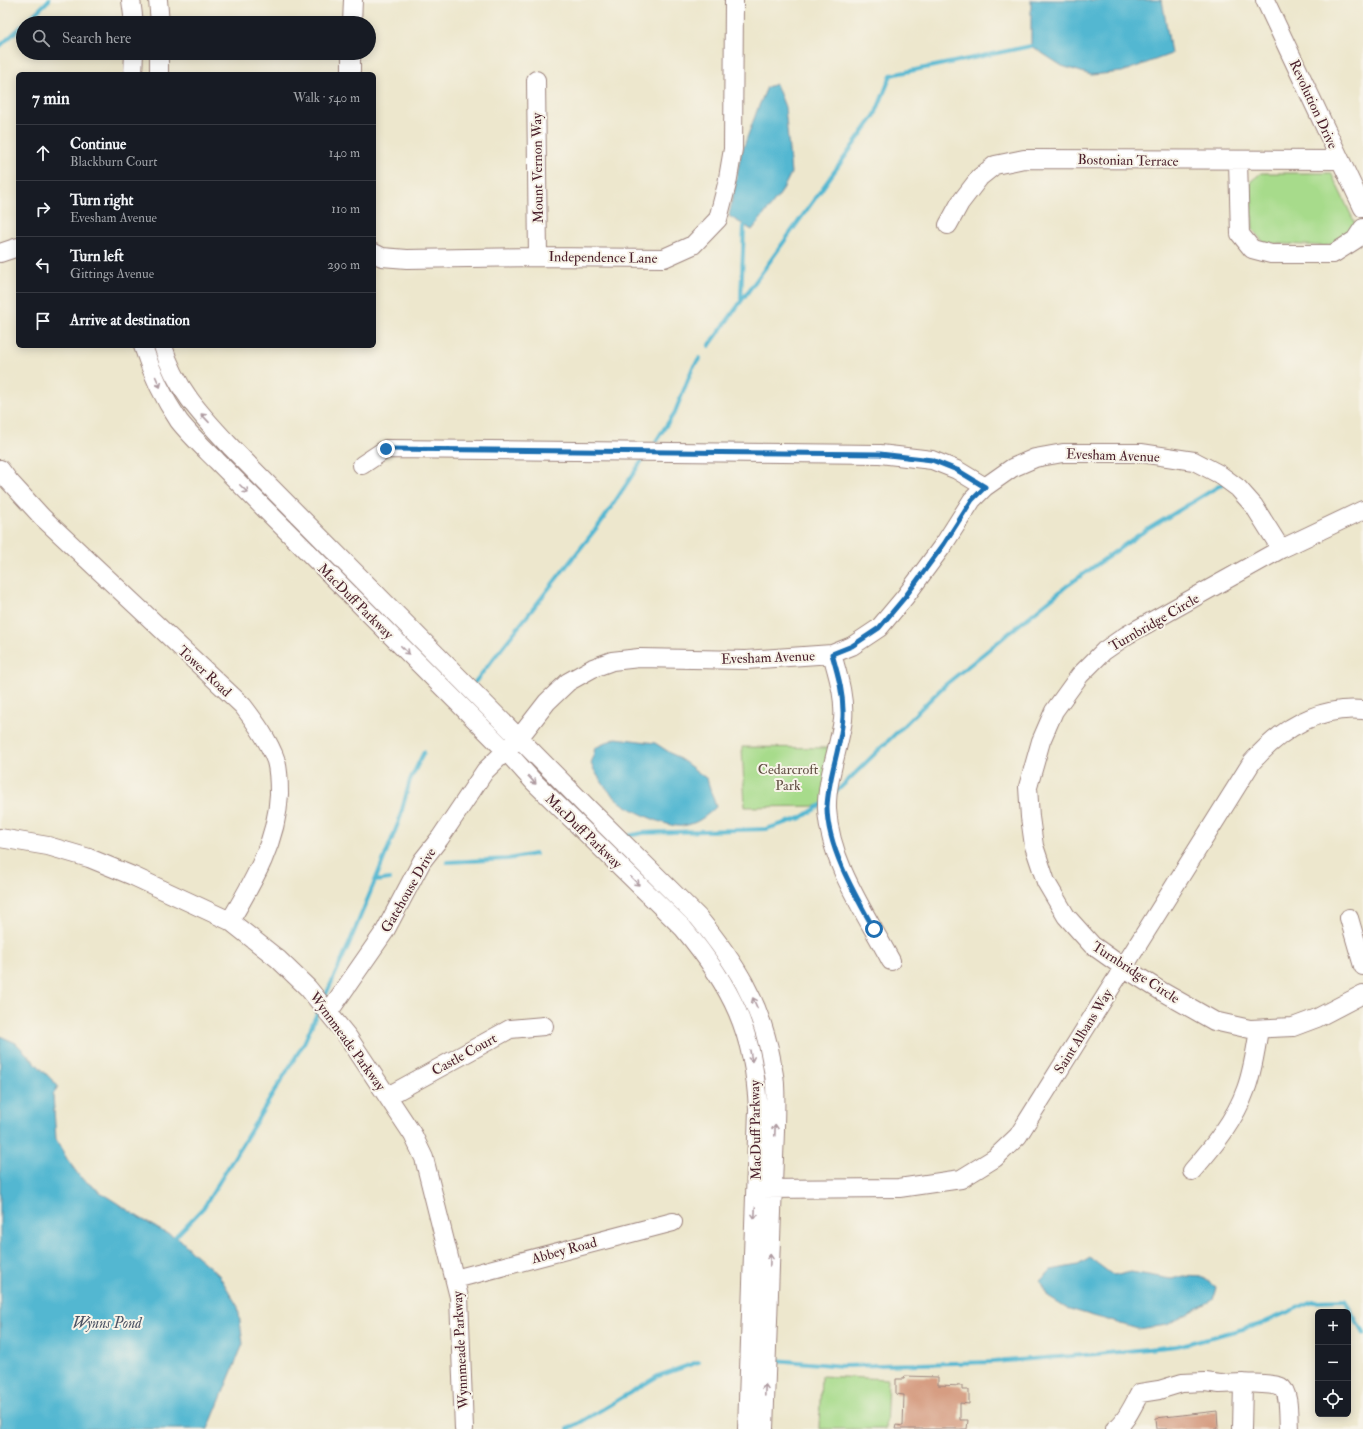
<!DOCTYPE html>
<html lang="en">
<head>
<meta charset="utf-8">
<style>
  :root { --surface:#171b24; --page:#20242c; --text:#f1f3f6; --muted:#9ea1a6; --line:#363941 }
  body { margin:0; font-family:"IM FELL Double Pica",serif; background:var(--page); color:var(--text) }
  .controls { position:absolute; right:12px; bottom:12px; display:grid; overflow:hidden; border-radius:6px; box-shadow:0 2px 10px #0003 }
  .controls button { width:36px; height:36px; display:grid; place-items:center; padding:0; border:0; border-bottom:1px solid var(--line); background:var(--surface); color:var(--text); font:20px sans-serif }
  .stop { position:absolute; width:12px; height:12px; margin:-9px; border:3px solid #1f6fb2; border-radius:50%; background:#fff }
  .stop.end { background:#1f6fb2; border-color:#fff; box-shadow:0 1px 4px #0008 }
  .list { margin:0; padding:0; list-style:none }
  h2 { display:flex; justify-content:space-between; align-items:center; height:52px; margin:0; padding:0 16px; font-size:17px }
  h2 small { font-size:13px; font-weight:400; color:var(--muted) }
  .list li { display:grid; grid-template-columns:26px 1fr auto; gap:12px; align-items:center; box-sizing:border-box; height:56px; padding:0 16px; border-top:1px solid var(--line) }
  .list b { display:block; font-size:15px; white-space:nowrap }
  .list p { margin:0; font-size:13px; white-space:nowrap; color:var(--muted) }
  .list em { font-size:13px; font-style:normal; color:var(--muted) }
  .icon { flex:none; width:22px; height:22px; fill:none; stroke:currentColor; stroke-width:2; stroke-linecap:round; stroke-linejoin:round }
  .map { position:relative; flex:none; width:1363px; height:1429px; overflow:hidden }
  .search { position:absolute; background:var(--surface); box-shadow:0 2px 10px #0003; left:16px; top:16px; width:360px; height:44px; display:flex; align-items:center; gap:10px; box-sizing:border-box; padding:0 14px; border-radius:22px; color:var(--muted); font-size:15px }
  .panel { position:absolute; background:var(--surface); box-shadow:0 2px 10px #0003; left:16px; top:72px; width:360px; height:276px; border-radius:6px }
  .map>svg:first-child { display:block }
</style>
</head>
<body>
<div class="map">
<svg width="1363" height="1429" viewBox="0 0 1363 1429">
  <rect width="100%" height="100%" fill="#f7f3e8"/>
  <filter id="ink" filterUnits="userSpaceOnUse"><feTurbulence type="fractalNoise" baseFrequency=".025" numOctaves="2"/><feDisplacementMap in="SourceGraphic" scale="8" xChannelSelector="R" yChannelSelector="G"/><feConvolveMatrix kernelMatrix="1 2 1 2 8 2 1 2 1" color-interpolation-filters="sRGB"/></filter>
  <filter id="wash" filterUnits="userSpaceOnUse"><feTurbulence type="fractalNoise" baseFrequency=".012" numOctaves="4" result="noise"/><feDisplacementMap in="SourceGraphic" scale="16" xChannelSelector="R" yChannelSelector="G"/><feGaussianBlur stdDeviation="0.9" result="paint"/><feColorMatrix in="noise" values="0 0 0 0 0 0 0 0 0 0 0 0 0 0 0 0 0 1.4 0 .05"/><feComposite in="paint" operator="in"/></filter>
  <g filter="url(#wash)">
    <rect width="100%" height="100%" fill="#ede7cd"/>
    <path fill="#a7db8b" stroke="#787d5b" d="M1261 173H1331L1355 223 1342 241 1324 246 1264 243 1253 230 1250 182Z
      M742 747 833 748 823 806 745 807Z
      M821 1376 888 1379 886 1429H819Z"/>
    <path fill="#53b7d1" stroke="#4e6b7e" d="M1031 0H1162L1168 35 1171 54 1122 72 1091 75 1062 66 1031 46Z
      M776 84 785 107 791 173 781 193 752 230 729 216 741 154 758 108 767 87Z
      M616 738 655 743 686 763 707 779 716 807C705 817 697 824 682 826 668 828 630 810 619 801 607 791 598 778 591 764L595 748Z
      M0 1036 16 1043 58 1086 53 1095 56 1139 67 1159 80 1177 103 1194 140 1218 160 1230 180 1239 191 1251 219 1275 238 1307 243 1344 208 1429H0Z
      M1090 1258 1114 1276 1131 1272 1171 1279 1184 1276 1203 1277 1216 1287 1213 1300 1167 1325 1138 1329 1066 1308 1048 1297 1040 1281 1051 1270 1078 1265Z"/>
    <g fill="none" stroke-linecap="round" stroke-linejoin="round">
      <path stroke="#53b7d1" stroke-width="4" d="M25 23 49 0
        M0 46 23 25
        M741 299 744 226
        M709 346 875 115 891 75 1031 46
        M656 441 675 412 693 367 700 358
        M475 682 602 521 641 462
        M834 794 945 685 1068 585 1140 534 1224 483
        M627 836 643 833 766 829 801 818 823 804
        M447 862 508 859 535 854
        M375 881 390 879
        M324 999 349 944 375 881 399 821 410 780 424 752
        M175 1237 204 1207 304 1043 319 1009
        M775 1360 842 1366 993 1362 1098 1354 1177 1346 1258 1325 1313 1301 1345 1300 1363 1333
        M568 1429 581 1422 658 1376 698 1362"/>
    </g>
    <g id="blocks">
      <path fill="#d69d82" d="M905 1376 938 1377V1385L962 1386V1390H969V1404L960 1403V1420H968L967 1429H895L896 1425 903 1426 904 1395 896 1394V1379H904Z
        M1217 1411 1218 1429H1157L1156 1418Z"/>
    </g>
  </g>
  <g filter="url(#ink)">
    <use href="#blocks" fill-opacity="0" stroke="#9c837c" stroke-width="1"/>
    <g fill="none" stroke-linecap="round" stroke-linejoin="round">
      <g stroke="#9c837c" stroke-width="20">
        <path id="minor" d="M131 0 134 23
          M158 0 160 23
          M1265 0 1363 208
          M352 23 353 0
          M133 74 134 53
          M159 74V53
          M351 74V53
          M536 80 538 257
          M1238 161 1240 234 1252 249 1271 254H1333L1355 240 1363 228
          M948 225 960 203 980 177 995 165 1024 159 1340 160
          M0 253 18 247
          M374 253 382 257 407 259 538 257 664 258 693 245 718 219 727 184 733 149 734 0
          M143 346C151 371 164 399 179 421 190 435 204 448 217 461L506 751 533 781 683 928C732 987 754 1032 758 1109L747 1429
          M163 346C175 388 202 416 231 447L590 810 698 917C734 961 760 1001 771 1058 772 1067 775 1076 775 1085 776 1101 775 1116 775 1131L764 1429
          M362 465 386 449 880 454 932 460 957 470 985 487
          M0 469 9 481 42 517 243 706C256 723 269 741 276 761 279 772 279 783 279 794 277 842 253 882 230 921
          M1363 510 1281 549 1127 635 1104 651 1080 675 1054 711 1041 741 1028 787 1030 817 1034 846 1046 882 1066 916 1092 945 1123 967 1161 991 1214 1021 1250 1029 1293 1027 1317 1018 1363 994
          M832 654C838 676 845 697 843 720 839 748 826 780 827 809 830 864 866 914 891 961
          M0 838 48 846 89 858 133 876 230 921 278 959 308 988 348 1037 413 1135 424 1158 459 1297 464 1429
          M1349 918 1363 966
          M328 1013 385 931 422 861 440 838 485 771 519 738 547 702 568 682 593 668 612 661 639 658 746 660 832 654 852 646 879 628 905 597 944 544 972 500 985 487 1012 468 1035 458 1063 453H1141L1194 461 1219 474 1238 488 1254 506 1281 549
          M388 1096 510 1029 544 1026
          M1192 1171C1214 1146 1235 1120 1246 1089 1253 1070 1256 1049 1259 1029
          M760 1189 899 1188 961 1179 995 1158 1018 1136 1252 762C1281 729 1318 706 1363 710
          M455 1279 673 1222
          M1243 1383C1253 1384 1272 1383 1281 1387 1290 1392 1288 1419 1289 1429
          M1115 1429C1126 1423 1134 1403 1140 1393L1159 1390 1182 1383 1205 1382 1220 1384 1243 1383 1242 1429"/>
      </g>
      <use href="#minor" stroke="#fff" stroke-width="18"/>
    </g>
    <defs><path id="oneway-shaft" d="M-6 0H5M1.5-3L5.5 0L1.5 3" fill="none" stroke-width="1.6" stroke-linecap="round" stroke-linejoin="round"/></defs>
    <g stroke="#ae9aa0">
      <use href="#oneway-shaft" transform="translate(158 382) rotate(66)"/>
      <use href="#oneway-shaft" transform="translate(205 418) rotate(-133)"/>
      <use href="#oneway-shaft" transform="translate(244 489) rotate(45)"/>
      <use href="#oneway-shaft" transform="translate(405 650) rotate(45)"/>
      <use href="#oneway-shaft" transform="translate(532 780) rotate(47)"/>
      <use href="#oneway-shaft" transform="translate(635 881) rotate(45)"/>
      <use href="#oneway-shaft" transform="translate(755 1003) rotate(-114)"/>
      <use href="#oneway-shaft" transform="translate(751 1056) rotate(80)"/>
      <use href="#oneway-shaft" transform="translate(775 1130) rotate(-88)"/>
      <use href="#oneway-shaft" transform="translate(755 1213) rotate(92)"/>
      <use href="#oneway-shaft" transform="translate(770 1260) rotate(-88)"/>
      <use href="#oneway-shaft" transform="translate(765 1390) rotate(-88)"/>
    </g>
  </g>
  <g fill="none" stroke-linecap="round" stroke-linejoin="round" filter="url(#ink)">
    <path stroke="#1f6fb2" stroke-width="5" d="M386 449 880 454 932 460 957 470 985 487 972 500 944 544 905 597 879 628 852 646 832 654C838 675 844 695 843 717 841 748 828 777 827 807 827 847 855 895 874 929"/>
  </g>
  <g text-anchor="middle" stroke-width="4" stroke-linejoin="round" paint-order="stroke">
    <g font-size="14" fill="#4a1f2b" stroke="#f7f3e8">
      <text transform="translate(1314 104) rotate(65)" y="5">Revolution Drive</text>
      <text transform="translate(1128 160) rotate(1)" y="5">Bostonian Terrace</text>
      <text transform="translate(537 168) rotate(-91)" y="5">Mount Vernon Way</text>
      <text transform="translate(603 257) rotate(1)" y="5">Independence Lane</text>
      <text transform="translate(1113 455) rotate(2)" y="5">Evesham Avenue</text>
      <text transform="translate(356 601) rotate(45)" y="5">MacDuff Parkway</text>
      <text transform="translate(1154 622) rotate(-30)" y="5">Turnbridge Circle</text>
      <text transform="translate(768 657) rotate(-2)" y="5">Evesham Avenue</text>
      <text transform="translate(205 671) rotate(43)" y="5">Tower Road</text>
      <text transform="translate(584 831) rotate(44)" y="5">MacDuff Parkway</text>
      <text transform="translate(408 890) rotate(-60)" y="5">Gatehouse Drive</text>
      <text transform="translate(1136 972) rotate(33)" y="5">Turnbridge Circle</text>
      <text transform="translate(1083 1031) rotate(-58)" y="5">Saint Albans Way</text>
      <text transform="translate(348 1041) rotate(54)" y="5">Wynnmeade Parkway</text>
      <text transform="translate(464 1054) rotate(-29)" y="5">Castle Court</text>
      <text transform="translate(755 1130) rotate(-91)" y="5">MacDuff Parkway</text>
      <text transform="translate(564 1250) rotate(-15)" y="5">Abbey Road</text>
      <text transform="translate(460 1350) rotate(-93)" y="5">Wynnmeade Parkway</text>
    </g>
    <g font-size="14" fill="#614e43" stroke="#f7f3e8">
      <text x="788" y="774">Cedarcroft<tspan x="788" dy="16">Park</tspan></text>
    </g>
    <g font-size="15" font-style="italic" fill="#4d5465" stroke="#f7f3e8">
      <text x="107" y="1328">Wynns Pond</text>
    </g>
  </g>
</svg>
<div class="controls">
<button>+</button>
<button>−</button>
<button><svg class="icon" aria-label="locate" viewBox="0 0 24 24"><circle cx="12" cy="12" r="6"/><path d="M12 2v4M12 18v4M2 12h4M18 12h4"/></svg></button>
</div>
<div class="stop" style="left:874px;top:929px"></div>
<div class="stop end" style="left:386px;top:449px"></div>
<div class="search"><svg class="icon" aria-label="search" viewBox="0 0 24 24"><circle cx="10" cy="10" r="6"/><path d="M15 15l6 6"/></svg>Search here</div>
<section class="panel">
<h2>7 min<small>Walk · 540 m</small></h2>
<ul class="list">
<li><svg class="icon" aria-label="ahead" viewBox="0 0 24 24"><path d="M12 20V5M6 11l6-6 6 6"/></svg><div><b>Continue</b><p>Blackburn Court</p></div><em>140 m</em></li>
<li><svg class="icon" aria-label="right" viewBox="0 0 24 24"><path d="M7 20v-9h11M14 6l5 5-5 5"/></svg><div><b>Turn right</b><p>Evesham Avenue</p></div><em>110 m</em></li>
<li><svg class="icon" aria-label="left" viewBox="0 0 24 24"><path d="M17 20v-9H6M10 6l-5 5 5 5"/></svg><div><b>Turn left</b><p>Gittings Avenue</p></div><em>290 m</em></li>
<li><svg class="icon" aria-label="arrive" viewBox="0 0 24 24"><path d="M6 21V4h12l-3 4 3 4H6"/></svg><div><b>Arrive at destination</b></div></li>
</ul>
</section>
</div>
</body>
</html>
